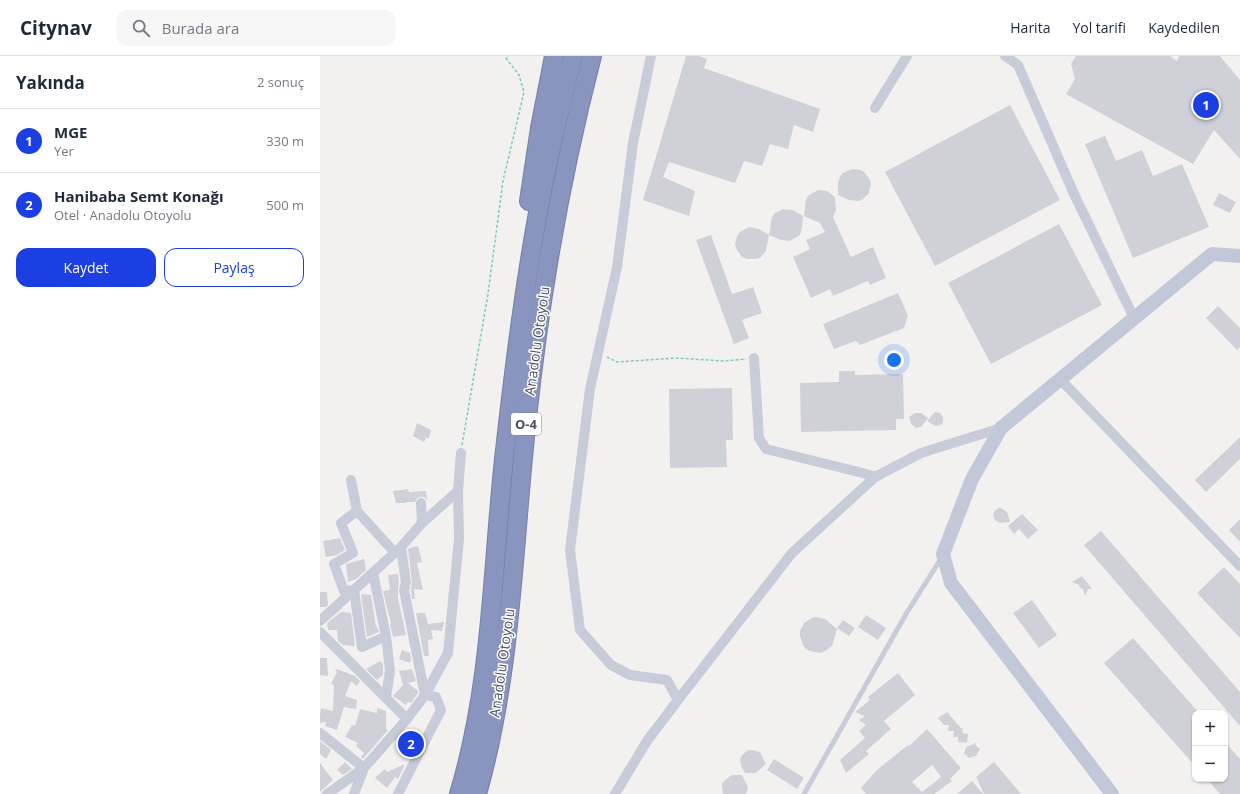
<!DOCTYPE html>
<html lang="tr">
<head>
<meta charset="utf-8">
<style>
  :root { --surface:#fff; --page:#f6f6f7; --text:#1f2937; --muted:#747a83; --line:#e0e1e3; --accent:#1b3fe2 }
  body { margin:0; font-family:"Open Sans",sans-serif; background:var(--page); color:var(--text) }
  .controls { position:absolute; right:12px; bottom:12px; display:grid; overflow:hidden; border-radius:8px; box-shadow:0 1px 3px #0004 }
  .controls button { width:36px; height:36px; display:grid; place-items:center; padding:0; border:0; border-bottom:1px solid var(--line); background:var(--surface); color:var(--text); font:20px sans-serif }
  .you { position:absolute; left:574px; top:304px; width:14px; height:14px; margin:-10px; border:3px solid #fff; border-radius:50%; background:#1a73e8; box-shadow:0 0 0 6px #1a73e833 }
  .badge { display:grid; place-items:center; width:26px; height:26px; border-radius:50%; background:var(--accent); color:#fff; font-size:13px; font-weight:700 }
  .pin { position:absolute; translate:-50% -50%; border:2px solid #fff; box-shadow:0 1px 4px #0006 }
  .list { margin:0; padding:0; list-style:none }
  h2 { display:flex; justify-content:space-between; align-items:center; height:52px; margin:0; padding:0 16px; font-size:17px }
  h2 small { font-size:13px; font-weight:400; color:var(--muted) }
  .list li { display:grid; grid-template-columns:26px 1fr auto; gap:12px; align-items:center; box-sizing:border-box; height:64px; padding:0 16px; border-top:1px solid var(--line) }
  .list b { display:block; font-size:15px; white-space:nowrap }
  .list p { margin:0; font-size:13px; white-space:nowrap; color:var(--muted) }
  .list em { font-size:13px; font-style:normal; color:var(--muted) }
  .actions { display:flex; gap:8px; padding:12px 16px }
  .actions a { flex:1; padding:9px 0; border:1px solid var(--accent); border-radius:12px; text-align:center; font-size:14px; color:var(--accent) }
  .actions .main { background:var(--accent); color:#fff }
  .icon { flex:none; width:22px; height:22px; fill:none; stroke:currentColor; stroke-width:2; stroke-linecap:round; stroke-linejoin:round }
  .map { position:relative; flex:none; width:920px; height:738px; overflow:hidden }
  header { display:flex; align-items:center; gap:24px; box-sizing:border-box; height:56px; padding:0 20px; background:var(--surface); border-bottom:1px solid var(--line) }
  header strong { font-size:19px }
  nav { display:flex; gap:22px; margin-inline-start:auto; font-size:14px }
  .search { width:280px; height:36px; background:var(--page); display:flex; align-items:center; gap:10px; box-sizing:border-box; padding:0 14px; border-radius:12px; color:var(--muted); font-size:15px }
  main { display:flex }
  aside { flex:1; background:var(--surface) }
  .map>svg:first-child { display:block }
</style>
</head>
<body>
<header>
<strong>Citynav</strong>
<div class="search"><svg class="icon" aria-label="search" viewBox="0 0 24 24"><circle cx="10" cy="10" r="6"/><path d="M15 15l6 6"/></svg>Burada ara</div>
<nav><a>Harita</a><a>Yol tarifi</a><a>Kaydedilen</a></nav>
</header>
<main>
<aside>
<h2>Yakında<small>2 sonuç</small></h2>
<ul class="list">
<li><span class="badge">1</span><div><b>MGE</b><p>Yer</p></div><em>330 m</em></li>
<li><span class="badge">2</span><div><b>Hanibaba Semt Konağı</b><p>Otel · Anadolu Otoyolu</p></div><em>500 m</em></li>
</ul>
<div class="actions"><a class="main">Kaydet</a><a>Paylaş</a></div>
</aside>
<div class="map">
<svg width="920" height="738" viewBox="0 0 920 738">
  <rect width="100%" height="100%" fill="#f3f1f0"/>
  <path fill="#d0d1d8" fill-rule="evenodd" d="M366 0H379L387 3 384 12 500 53 493 76 474 69 468 93 450 88 442 110 424 105 415 127 349 106 343 121 375 135 369 160 323 144Z
    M756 0H850L857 5 859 0H900L920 24V103L894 74 873 108 746 38 755 23 751 8Z
    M690 49 740 144 615 210 565 116Z
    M785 80 796 105 822 94 833 120 862 108 889 171 813 202 765 88Z
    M532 113 541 114 545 117 550 124 551 128 549 137 543 143 539 145 529 144 518 139V126L520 121 523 117Z
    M498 134 507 135 515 141 516 154 513 161 531 201 553 191 566 222 550 229 548 225 513 240 510 233 491 242 473 201 490 193 486 184 505 176 500 167 484 160 486 143 489 139Z
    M899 137 916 146 910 157 893 149Z
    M463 153 473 154 483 160 482 172 480 179 470 185 461 184 449 179 452 161 455 157Z
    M739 168 782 249 671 308 628 227Z
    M429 171 439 173 449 179 446 195 440 202 436 203H427L422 201 417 194 415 189 417 180 420 176Z
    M391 179 412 238 433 231 442 257 422 264 429 282 414 288 376 184Z
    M578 237 588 260 584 272 540 289 536 285 514 293 503 268Z
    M898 250 920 272V291L917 294 886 262Z
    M519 315H535V319L583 318 584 363H576V374L481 376 480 327 519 326Z
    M412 332 413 384H406L407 411 350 412 349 333Z
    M615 356 620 357 623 361V366L620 369 615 370 607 365Z
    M595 357H601L608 362 601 371 596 372 591 368 589 361Z
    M97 367 111 374 109 382H106L104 386 93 380Z
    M920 381V403L886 436 875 424Z
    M88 433 89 436 106 435 107 444 104 441H100L97 442 95 446H86V447H76L73 435Z
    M678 452H681L687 456 690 466 680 467 675 464 673 459 674 456Z
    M702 458 718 474 708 483 699 473 694 478 688 470Z
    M920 463V486L909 474Z
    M781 475 920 636V670L764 489Z
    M20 482 25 494 17 499 6 501 3 485Z
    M98 490 102 506 97 507 103 534 94 533 95 543H92L91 534 92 526 88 493 89 492Z
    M44 503 46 514 36 523 28 526 26 508Z
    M904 511 920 528V582L877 537Z
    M78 518 79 527 78 533V542L86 579 73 581 70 568H71L63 535 70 534 68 519Z
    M762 520 772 533H768L765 540 763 533 760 532 759 529 752 526Z
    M0 536H7L8 549 6 551H0Z
    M41 538 51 539 56 571H57L59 576 47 581Z
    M712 544 737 579 719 592 693 557Z
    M21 556 31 557 35 590 23 589 18 585 17 574H8L7 567Z
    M96 557H105L108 568 124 566 122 575 111 574 113 583 108 584 109 600H104Z
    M546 559 566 572 558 584 538 571Z
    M496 561 505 563 517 573 512 590 505 595 500 597 490 595 486 593 483 589 480 580V575L484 567 492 562Z
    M523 564 535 572 529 580 517 572Z
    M813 582 879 657H875V710L784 607Z
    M82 594 90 597 91 603 90 607 79 603Z
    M0 602H7L8 620 0 619Z
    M60 605 63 608V619L57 624 46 613Z
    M17 613 35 620 40 625 37 630 31 625 25 640 37 644 36 653 24 651 17 674 5 670 6 666 0 667V659L1 652 13 655 14 629 11 628 17 616 15 615Z
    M92 613 96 625 88 627 98 635V637L91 647 88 646 86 649 73 640 83 629 79 615Z
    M578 617 595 639 564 665 571 673 546 695 549 698 526 717 520 704 545 682 539 675 546 669 539 664 545 660 535 656 550 644 548 641Z
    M57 652 66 655V673L68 674 43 703 41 701 44 697 36 690 38 687 25 681 32 669 35 670 40 653 57 657Z
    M627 656 641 672H643L642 677 648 678 647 687 638 686V681H633L634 675H628L629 669H624L618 662Z
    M607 673 641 712 630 723 632 725 614 738H546L541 732 557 714 588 689 589 690ZM612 709 621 721 602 736 592 726Z
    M92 676 100 681 90 701 79 693Z
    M0 685 11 694 6 703 0 698Z
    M905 686 920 703V738H900L887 723H905Z
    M656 687V690L660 693 656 700 648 702 647 699 644 698 646 691Z
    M428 694H432L440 696 446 708 436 717H425L421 710 420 703 422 699Z
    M454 703 484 722 477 733 447 714Z
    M25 706 32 713 23 719 17 714Z
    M674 706 701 738H664L656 721Z
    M0 707 13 724 0 736Z
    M85 708 78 723 75 721 67 732 55 722 65 713 67 716Z
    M412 719H422L428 731 426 738H403L402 732V727L405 724Z
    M652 725 663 738H637Z"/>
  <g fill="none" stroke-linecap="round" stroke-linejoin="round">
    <g stroke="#7480aa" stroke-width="20">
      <path id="highway" d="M209 145 220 72 234 0
        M139 738C172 629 172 516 184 403 195 305 207 207 227 110 235 73 244 36 253 0
        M157 738C192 616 193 488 207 362 220 240 241 119 272 0"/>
    </g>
    <path stroke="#78cdb9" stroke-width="1.5" stroke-dasharray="3 2" stroke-linecap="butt" d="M287 301 297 306 356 302 404 305 426 303
      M142 389 168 238 183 125 204 36 199 19 186 2 188 0"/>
    <path stroke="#c7ccd8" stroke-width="5" d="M484 738 586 558 622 501"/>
    <path stroke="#c7ccd8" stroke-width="10" d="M685 0 698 9 754 138 814 262
      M555 52 587 0
      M434 302 439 382 446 393 543 417 555 421 601 397 681 372
      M740 323 920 510
      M31 424 37 455 75 497
      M101 447 102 467
      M37 455 21 467 33 497 14 508 24 535 34 534 42 591 66 580
      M53 517 66 580 70 615 66 641
      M0 565 81 491 102 467 138 435
      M0 576 87 663
      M358 644 472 497 555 421
      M0 677 44 712 34 738
      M7 738 44 712 87 663 105 639 128 597 139 483 138 435 141 397
      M78 738 121 654 116 641 105 639 84 534 86 527 81 491
      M295 738 327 685 358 644 347 624 310 619 291 609 260 574 250 494 270 333 297 211 313 87 331 0"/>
    <path stroke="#c3c8d9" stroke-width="14" d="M792 738 631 527 623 498 652 423 681 372 892 198 920 200"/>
    <use href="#highway" stroke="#8995be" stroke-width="18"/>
  </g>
  <g text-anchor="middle" stroke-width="3" stroke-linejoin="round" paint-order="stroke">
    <rect fill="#fff" stroke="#7f838e" stroke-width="1" x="191" y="357" width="30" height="22" rx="3"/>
    <g font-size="13" font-weight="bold" fill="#484e5e">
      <text x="206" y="373">O-4</text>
    </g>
    <g font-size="14" fill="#484e5e" stroke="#fff">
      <text transform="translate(217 285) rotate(-82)" y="5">Anadolu Otoyolu</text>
      <text transform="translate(182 607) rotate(-82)" y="5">Anadolu Otoyolu</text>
    </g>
  </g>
</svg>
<div class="controls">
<button>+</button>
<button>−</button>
</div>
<div class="you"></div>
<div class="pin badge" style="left:886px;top:49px">1</div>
<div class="pin badge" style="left:91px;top:688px">2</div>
</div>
</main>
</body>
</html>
